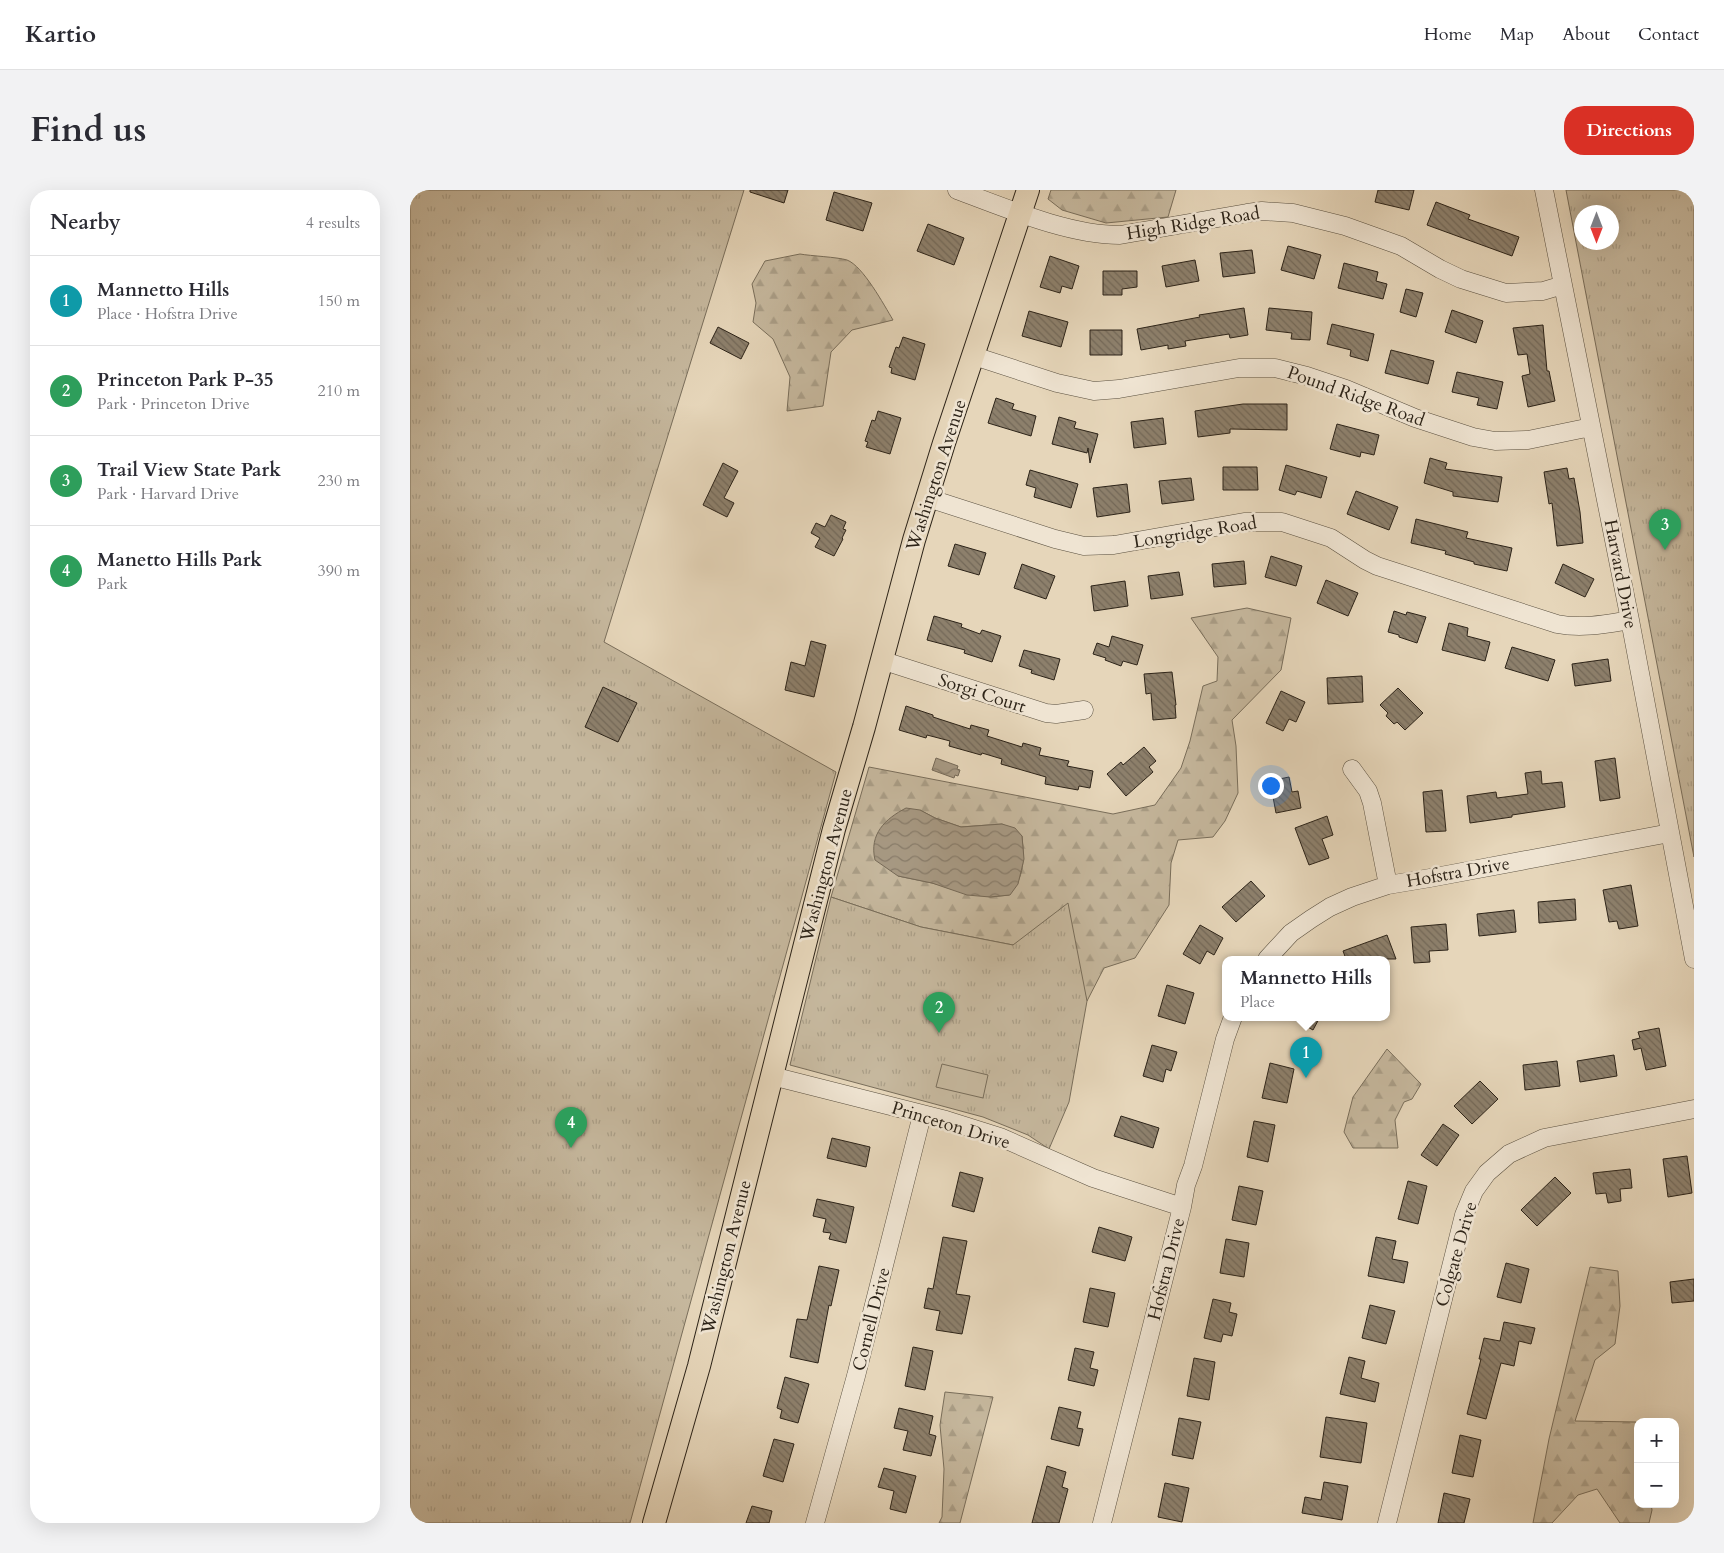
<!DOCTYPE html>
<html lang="en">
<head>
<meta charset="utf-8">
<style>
  :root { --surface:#fff; --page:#f2f2f3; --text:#2b2b33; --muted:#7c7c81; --line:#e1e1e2; --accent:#d93025 }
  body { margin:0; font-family:Cardo,serif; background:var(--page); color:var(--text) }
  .controls { position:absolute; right:15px; bottom:15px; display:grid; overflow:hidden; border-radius:10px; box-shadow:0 5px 20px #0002 }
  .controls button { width:45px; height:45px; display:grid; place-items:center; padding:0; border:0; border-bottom:1px solid var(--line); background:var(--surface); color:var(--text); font:25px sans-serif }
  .compass { position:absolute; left:1164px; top:15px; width:45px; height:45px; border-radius:50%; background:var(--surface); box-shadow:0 5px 20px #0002; rotate:180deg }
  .you { position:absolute; left:860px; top:595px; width:18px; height:18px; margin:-12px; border:4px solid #fff; border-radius:50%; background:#1a73e8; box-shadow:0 0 0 8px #1a73e833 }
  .badge { display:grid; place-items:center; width:32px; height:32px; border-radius:50%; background:var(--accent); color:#fff; font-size:16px; font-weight:700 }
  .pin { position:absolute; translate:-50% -41px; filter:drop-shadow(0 1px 2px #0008) }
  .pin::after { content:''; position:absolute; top:26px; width:18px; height:15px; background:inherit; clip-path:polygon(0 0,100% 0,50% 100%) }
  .popup { position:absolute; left:812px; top:766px; width:168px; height:65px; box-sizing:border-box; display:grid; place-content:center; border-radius:10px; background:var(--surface); filter:drop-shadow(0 1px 4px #0005); font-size:16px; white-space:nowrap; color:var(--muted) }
  .popup b { font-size:19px; color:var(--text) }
  .popup::after { content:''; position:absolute; left:50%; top:100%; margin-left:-10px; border:10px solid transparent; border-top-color:var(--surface) }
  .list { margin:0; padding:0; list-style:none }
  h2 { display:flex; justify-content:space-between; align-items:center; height:65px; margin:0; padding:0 20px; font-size:21px }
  h2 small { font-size:16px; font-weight:400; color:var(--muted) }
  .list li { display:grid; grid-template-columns:32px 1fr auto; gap:15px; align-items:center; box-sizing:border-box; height:90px; padding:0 20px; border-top:1px solid var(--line) }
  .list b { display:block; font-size:19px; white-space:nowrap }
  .list p { margin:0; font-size:16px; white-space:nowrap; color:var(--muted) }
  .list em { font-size:16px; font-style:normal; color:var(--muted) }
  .map { position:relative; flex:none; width:1284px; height:1333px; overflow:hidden; border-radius:20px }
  header { display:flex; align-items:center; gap:30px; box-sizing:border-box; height:70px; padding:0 25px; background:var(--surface); border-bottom:1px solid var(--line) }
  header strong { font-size:24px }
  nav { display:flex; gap:28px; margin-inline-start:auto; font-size:18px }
  .intro { display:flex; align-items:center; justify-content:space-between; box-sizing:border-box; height:120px; padding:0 30px }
  h1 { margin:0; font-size:35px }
  .button { padding:12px 22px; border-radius:20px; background:var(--accent); color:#fff; font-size:18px; font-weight:700 }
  main { display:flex; gap:30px; padding:0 30px }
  aside { flex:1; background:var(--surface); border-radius:20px; box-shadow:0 5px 20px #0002 }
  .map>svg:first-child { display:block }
</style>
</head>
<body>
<header>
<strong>Kartio</strong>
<nav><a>Home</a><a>Map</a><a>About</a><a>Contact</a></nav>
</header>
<div class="intro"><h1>Find us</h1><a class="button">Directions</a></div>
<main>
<aside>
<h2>Nearby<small>4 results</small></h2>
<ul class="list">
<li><span class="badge" style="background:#0f9aa8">1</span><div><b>Mannetto Hills</b><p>Place · Hofstra Drive</p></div><em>150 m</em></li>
<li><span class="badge" style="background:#2e9e5b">2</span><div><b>Princeton Park P-35</b><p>Park · Princeton Drive</p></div><em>210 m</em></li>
<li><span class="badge" style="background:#2e9e5b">3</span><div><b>Trail View State Park</b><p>Park · Harvard Drive</p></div><em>230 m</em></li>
<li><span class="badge" style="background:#2e9e5b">4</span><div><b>Manetto Hills Park</b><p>Park</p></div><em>390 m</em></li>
</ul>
</aside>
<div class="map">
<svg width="1284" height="1333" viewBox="0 0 1284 1333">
  <defs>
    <pattern id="forest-firs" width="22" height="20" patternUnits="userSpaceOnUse" patternTransform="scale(1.25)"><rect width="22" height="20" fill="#c6b89e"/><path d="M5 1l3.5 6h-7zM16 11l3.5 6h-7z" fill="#aa9e87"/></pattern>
    <pattern id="park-tufts" width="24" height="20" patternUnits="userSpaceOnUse" patternTransform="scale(1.25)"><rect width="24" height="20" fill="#c6b89e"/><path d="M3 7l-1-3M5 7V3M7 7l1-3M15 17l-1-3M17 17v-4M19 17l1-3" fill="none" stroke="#aa9e87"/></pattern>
    <pattern id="water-waves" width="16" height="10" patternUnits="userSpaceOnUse" patternTransform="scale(1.25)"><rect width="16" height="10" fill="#a79983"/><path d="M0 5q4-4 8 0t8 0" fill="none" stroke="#887c6a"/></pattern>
    <pattern id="building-back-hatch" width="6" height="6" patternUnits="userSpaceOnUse" patternTransform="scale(1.25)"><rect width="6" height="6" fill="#8d806c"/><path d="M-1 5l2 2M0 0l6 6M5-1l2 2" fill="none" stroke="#736858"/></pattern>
  </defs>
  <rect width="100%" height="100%" fill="#e6d6ba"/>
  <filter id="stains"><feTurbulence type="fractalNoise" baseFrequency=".004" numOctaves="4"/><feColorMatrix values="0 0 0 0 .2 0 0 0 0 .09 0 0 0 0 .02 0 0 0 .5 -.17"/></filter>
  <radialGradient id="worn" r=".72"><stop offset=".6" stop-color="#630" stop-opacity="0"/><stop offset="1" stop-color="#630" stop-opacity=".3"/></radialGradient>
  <path fill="url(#forest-firs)" stroke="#796e5b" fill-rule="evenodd" d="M641 0H766L758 27 696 33 652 20 638 9Z
    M390 64C401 66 427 67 437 70 453 76 474 115 483 130L442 140 421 162 413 216 377 221 380 187 363 149 343 132 346 113 342 94 355 71Z
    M837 418 881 428 871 480 822 530 826 556 828 603 815 631 803 647 768 650 761 673 759 715 725 768 694 778 677 811 654 731 603 755 511 737 421 707 459 577 703 624 745 615 771 578 780 551 793 496 807 491 808 467 781 428ZM510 620 525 628 551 637 592 634 612 646C614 670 615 686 599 705L580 707 522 693 488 686Z
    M977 859 1011 894 1002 909 994 912 985 930 988 958H943L934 942 943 907Z
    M1180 1077 1208 1081 1210 1116 1205 1154 1185 1170 1165 1231 1226 1232 1228 1239V1314H1241L1242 1320 1239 1333H1210L1187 1299 1168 1305 1142 1333H1123L1139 1249Z
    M535 1202 583 1207 550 1333H529L532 1327 534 1279 530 1235Z"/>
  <path fill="url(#park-tufts)" stroke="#796e5b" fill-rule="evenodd" d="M0 0H334L194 452 426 582 220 1333H0Z
    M1156 0H1284V667ZM1202 22V52H1172V22Z
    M421 707 511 737 603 755 658 713 677 811 659 912 639 959 618 945 573 927 380 875Z"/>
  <path fill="#c6b89e" stroke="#796e5b" d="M532 874 578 885 573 908 526 897Z"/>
  <path fill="url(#water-waves)" stroke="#766a58" d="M526 568 548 576 547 579 550 580 548 586 545 585 544 588 522 580Z
    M496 618 510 620 525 628 551 637 592 634 605 638 612 646 614 669 608 694 600 705 580 707 557 705 522 693 488 686 465 670C459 644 475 629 496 618Z"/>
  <path fill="url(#building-back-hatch)" stroke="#2c2318" d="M340 0H378L374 13 340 2Z
    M968 0H1004L999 20 965 12Z
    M424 2 462 13 453 41 416 30Z
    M1026 12 1060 25 1058 29 1109 47 1102 66 1017 35Z
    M518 34 554 48 544 75 507 61Z
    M878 56 911 65 904 89 871 80Z
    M842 60 845 83 813 87 810 63Z
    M640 66 669 76 662 99 652 96 650 103 630 97Z
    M785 70 789 91 756 97 752 76Z
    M934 73 968 82 966 91 977 94 973 109 928 98Z
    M693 81H727V97L712 99V105H693Z
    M996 99 1013 103 1006 127 990 122Z
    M834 118 838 145 820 148 819 144 775 151 776 156 758 159V155L731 160 727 139 790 127 789 125Z
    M859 118 902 122 900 150 881 149 882 143 856 140Z
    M1042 120 1073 131 1066 153 1035 142Z
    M619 121 658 132 651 157 612 146Z
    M922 134 964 144 958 171 940 166 941 160 917 154Z
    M1133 135 1137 181H1139L1145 211 1118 217 1112 186 1120 184 1117 164 1108 165 1103 138Z
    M308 137 339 153 331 169 300 153Z
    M680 140H712V165H680Z
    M493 147 515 154 505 190 481 183 482 178 479 177 486 157 489 158Z
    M981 160 1024 171 1018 194 975 183Z
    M1047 182 1093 192 1087 219 1067 215 1069 208 1042 202Z
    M586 208 604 214 602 219 626 226 621 246 578 233Z
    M833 214H877V240L820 239V243L788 247 785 221Z
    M468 221 491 228 480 264 456 257 458 252 455 251 462 230 465 231Z
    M649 227 666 232 664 238 688 244 680 273 678 258 677 263 642 254Z
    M753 228 756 254 724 258 721 232Z
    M927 234 969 245 964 265 951 262 950 267 920 259Z
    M1020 268 1037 273 1035 279 1092 287 1088 312 1043 306V302L1014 293Z
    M313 273 328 281 314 308 324 313 317 327 293 315Z
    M876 275 917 287 911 308 887 301 885 305 869 300Z
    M813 277H847L848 300H813Z
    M1157 278 1159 289 1164 288 1170 322 1173 353 1147 356 1142 313 1139 314 1134 282Z
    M620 280 668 294 661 318 624 307 626 298 616 295Z
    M781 288 784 310 752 314 749 291Z
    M717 294 720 322 687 327 683 298Z
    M946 301 988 317 979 340 937 324Z
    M421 325 436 332 433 339 436 340 432 348 433 349 424 366 405 357 410 348 401 343 406 333 415 337Z
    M1006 329 1058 342 1056 348 1102 358 1097 381 1064 374V372L1035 364 1036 361 1001 353Z
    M545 354 576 363 569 385 538 376Z
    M861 366 892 376 886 396 855 387Z
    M834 371 836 394 804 397 802 374Z
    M612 374 645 386 636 409 604 398Z
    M1153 374 1184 389 1175 407 1145 393Z
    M769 382 773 405 741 409 738 386Z
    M916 390 948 403 938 426 907 413Z
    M715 391 718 416 684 421 681 396Z
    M984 421 996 425 997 422 1016 427 1007 453 989 447V445L978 442Z
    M524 426 552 434 551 437 570 444 572 440 591 446 582 472 554 463 555 460 517 450Z
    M1039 433 1058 438 1057 446 1080 452 1075 471 1032 460Z
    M702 446 733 455 727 475 713 471 711 476 695 470 696 468 683 464 687 453 699 457Z
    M401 451 416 455 404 507 375 500 381 472 395 476Z
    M1102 457 1145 470 1138 491 1095 478Z
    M614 460 650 469 644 490 621 483 622 480 609 476Z
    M1198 469 1201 491 1165 496 1162 474Z
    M762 482 766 515H765L766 528 743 530 741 503 736 504 734 484Z
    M952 486 953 512 918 514 917 488Z
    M193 497 227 513 208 552 175 537Z
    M988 498 1013 523 995 540 987 532 984 534 976 526 978 523 970 515Z
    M871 501 895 512 886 532 879 529 873 541 856 533Z
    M496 516 523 525V527L560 539 561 535 579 540 577 546 612 557 613 553 631 558 629 565 659 571 657 576 683 581 680 598 669 596 668 600 635 594 636 587 591 574 592 569 572 563 571 565 539 556 540 551 517 545 516 548 489 540Z
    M734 557 746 571 739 577 743 582 716 606 697 584 711 572 713 575Z
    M1205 568 1210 608 1190 611 1185 571Z
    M1131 581 1132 594 1152 592 1155 617 1102 625V627L1060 633 1057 606 1086 602 1087 608 1118 604 1115 583Z
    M879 587 882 602 888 601 891 618 866 623 860 591Z
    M1032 600 1036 641 1016 642 1013 602Z
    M917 626 923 645 912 649 919 668 899 675 885 638Z
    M841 691 855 706 826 732 812 717Z
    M1221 695 1228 736 1209 739 1207 731 1199 732 1193 700Z
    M1165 709 1166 730 1129 733 1128 712Z
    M1104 720 1106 742 1069 746 1067 724Z
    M1036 734 1038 760 1019 761 1020 772 1004 773 1001 737Z
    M790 735 813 748 804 765 797 761 790 774 773 764Z
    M977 745 986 769H936L933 761Z
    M757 795 784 803 775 834 748 826Z
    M880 827H910L903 840Z
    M1249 838 1256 876 1236 880 1231 858 1224 860 1222 850 1230 848 1228 842Z
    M742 855 767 862 761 881 756 879 753 892 733 886Z
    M1204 865 1207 886 1170 892 1167 871Z
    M1147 871 1150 896 1115 900 1113 875Z
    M860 873 884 879 877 913 852 908Z
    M1070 891 1088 909 1062 934 1044 916Z
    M711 926 749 938 743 958 704 946Z
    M844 931 865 935 858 972 837 967Z
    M1033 934 1049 945 1027 976 1011 965Z
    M422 948 460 957 456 977 417 968Z
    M1277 966 1282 1003 1258 1007 1253 969Z
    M1220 979 1222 998 1210 999 1211 1011 1198 1013 1196 1003 1186 1004 1183 983Z
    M550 982 573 988 564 1022 542 1016Z
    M1145 987 1161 1003 1127 1036 1111 1020Z
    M998 991 1017 996 1008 1034 988 1029Z
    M829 996 853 1001 846 1035 822 1030Z
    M407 1009 444 1017 436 1053 419 1049 421 1043 413 1042 416 1029 403 1026Z
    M689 1037 722 1047 715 1071 682 1062Z
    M533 1047 557 1051 546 1104 560 1106 552 1144 526 1140 530 1121 514 1118 518 1098 523 1099Z
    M966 1047 986 1051 982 1069 998 1072 994 1093 958 1086Z
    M816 1049 839 1053 834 1087 810 1083Z
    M1096 1073 1119 1079 1111 1113 1087 1107Z
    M409 1076 429 1080 421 1116 419 1115 408 1173 380 1167 387 1129 397 1130Z
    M1284 1089V1111L1262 1113 1260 1092Z
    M680 1098 705 1103 698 1137 673 1132Z
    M803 1109 821 1113 819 1122 827 1124 822 1146 813 1144 811 1152 794 1148Z
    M960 1115 985 1121 976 1154 952 1148Z
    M1094 1132 1125 1138 1121 1154 1109 1151 1104 1176 1091 1173 1076 1229 1057 1224 1071 1169H1069L1074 1148 1090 1151Z
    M503 1157 523 1161 515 1200 495 1196Z
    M665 1158 684 1162 680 1178 688 1180 684 1196 658 1190Z
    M939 1167 955 1171 951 1188 969 1193 965 1212 930 1204Z
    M784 1168 805 1172 799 1210 777 1206Z
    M375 1187 399 1194 388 1233 370 1228 372 1220 367 1218Z
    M649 1217 671 1222 667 1238 673 1239 669 1256 641 1249Z
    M489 1218 523 1226 519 1244 526 1246 521 1266 493 1260 498 1241 484 1238Z
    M916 1227 957 1233 951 1273 910 1267Z
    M769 1228 791 1232 783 1269 762 1265Z
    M1050 1245 1071 1250 1063 1287 1042 1283Z
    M364 1249 384 1254 373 1292 353 1286Z
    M637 1276 656 1282 652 1297 658 1299 649 1333H622Z
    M474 1278 506 1286 496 1323 480 1319 484 1301 468 1297Z
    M914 1292 938 1296 932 1330 892 1323 895 1307 911 1310Z
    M755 1293 779 1298 772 1332 748 1327Z
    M1034 1303 1060 1309 1054 1333H1028Z
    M342 1316 362 1321 359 1333H336Z"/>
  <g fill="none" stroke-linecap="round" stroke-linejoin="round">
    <g stroke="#5a5040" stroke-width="19">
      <path id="minor" d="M547 0C596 18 658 45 710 45L837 23 852 21 883 23 935 36 991 56 1030 79 1051 89 1096 103 1133 101 1153 95
        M1134 0 1220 430 1284 769
        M564 166 647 193 684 201 709 199 829 178H865L897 186 936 199 1005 228 1063 247 1085 251 1118 250 1181 237
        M518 308 645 349 674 356 704 355 834 332H872L921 348 955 370 967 376 1147 434C1172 439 1196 434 1220 430
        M471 470 636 523 646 524 674 520
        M942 579 958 601 962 613 978 695
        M857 769 881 743 901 729 920 717 942 707 978 695 1020 688 1260 643
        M362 886 536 930 590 947 683 988 772 1017
        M405 1333 446 1186 512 925
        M692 1333 772 1017 776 995 783 976 815 849 823 827
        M977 1333 1054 1025 1064 1001 1077 983 1099 964 1134 948 1284 919"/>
    </g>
    <g stroke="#2c2318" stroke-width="24">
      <path id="major" d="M244 1333 289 1176 424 639 454 537 504 350 534 253 618 0"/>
    </g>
    <use href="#minor" stroke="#efe4d2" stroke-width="18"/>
    <use href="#major" stroke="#e6d6ba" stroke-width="22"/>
  </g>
  <g text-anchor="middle" stroke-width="5" stroke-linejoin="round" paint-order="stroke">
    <g font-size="18" fill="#2c2318" stroke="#efe4d2">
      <text transform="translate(783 33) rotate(-9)" y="6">High Ridge Road</text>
      <text transform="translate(946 206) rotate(20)" y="6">Pound Ridge Road</text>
      <text transform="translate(526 285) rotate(-72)" y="6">Washington Avenue</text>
      <text transform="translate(785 342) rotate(-9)" y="6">Longridge Road</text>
      <text transform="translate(1211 384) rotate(79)" y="6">Harvard Drive</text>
      <text transform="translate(572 503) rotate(18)" y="6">Sorgi Court</text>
      <text transform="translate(416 675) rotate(-75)" y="6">Washington Avenue</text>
      <text transform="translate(1048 682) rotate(-10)" y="6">Hofstra Drive</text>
      <text transform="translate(541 935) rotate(17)" y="6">Princeton Drive</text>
      <text transform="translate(1046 1064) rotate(-74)" y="6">Colgate Drive</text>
      <text transform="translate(316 1067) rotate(-76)" y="6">Washington Avenue</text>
      <text transform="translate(756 1079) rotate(-76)" y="6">Hofstra Drive</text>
      <text transform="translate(461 1129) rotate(-76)" y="6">Cornell Drive</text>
    </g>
  </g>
  <rect width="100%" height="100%" filter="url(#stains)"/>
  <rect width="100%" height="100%" fill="url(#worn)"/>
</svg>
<div class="controls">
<button>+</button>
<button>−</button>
</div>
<svg class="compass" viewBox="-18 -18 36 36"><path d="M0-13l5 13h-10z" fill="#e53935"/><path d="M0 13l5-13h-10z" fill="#7c7c81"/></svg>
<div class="you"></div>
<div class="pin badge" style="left:896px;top:888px;background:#0f9aa8">1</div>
<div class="popup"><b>Mannetto Hills</b>Place</div>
<div class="pin badge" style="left:529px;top:843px;background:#2e9e5b">2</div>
<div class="pin badge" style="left:1255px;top:360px;background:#2e9e5b">3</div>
<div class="pin badge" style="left:161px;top:958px;background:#2e9e5b">4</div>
</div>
</main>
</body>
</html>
